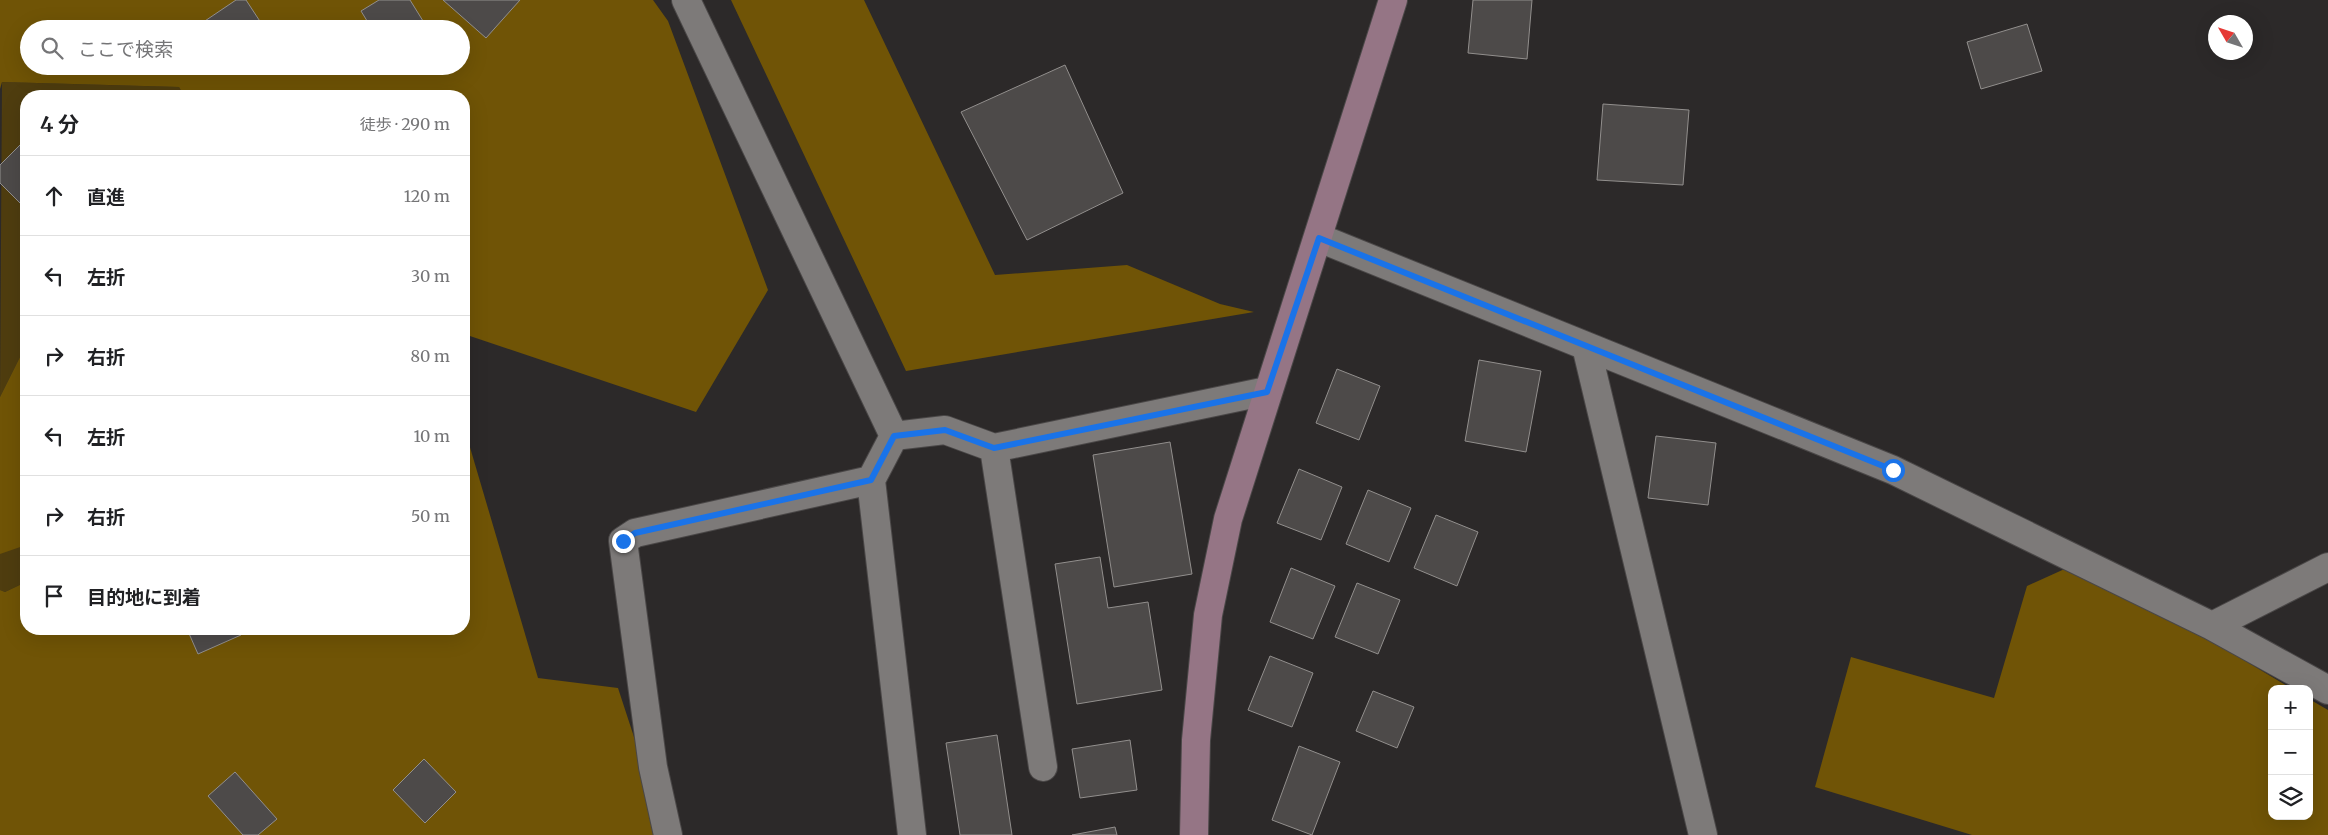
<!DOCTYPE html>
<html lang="ja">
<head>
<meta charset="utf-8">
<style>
  :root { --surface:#fff; --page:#f6f6f6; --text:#202124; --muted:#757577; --line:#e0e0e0 }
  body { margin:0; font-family:Merriweather,"Noto Sans JP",serif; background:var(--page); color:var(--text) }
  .controls { position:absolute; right:15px; bottom:15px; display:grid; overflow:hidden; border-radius:10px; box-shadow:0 5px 20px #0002 }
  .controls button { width:45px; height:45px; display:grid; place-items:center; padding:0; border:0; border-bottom:1px solid var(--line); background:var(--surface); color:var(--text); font:25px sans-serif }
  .compass { position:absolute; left:2208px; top:15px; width:45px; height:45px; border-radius:50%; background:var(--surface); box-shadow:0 5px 20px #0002; rotate:309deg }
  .stop { position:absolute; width:15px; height:15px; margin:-11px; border:4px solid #1a73e8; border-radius:50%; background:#fff }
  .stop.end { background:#1a73e8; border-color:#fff; box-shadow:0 1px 5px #0008 }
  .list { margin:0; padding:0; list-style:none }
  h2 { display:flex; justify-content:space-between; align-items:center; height:65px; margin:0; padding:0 20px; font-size:21px }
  h2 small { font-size:16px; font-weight:400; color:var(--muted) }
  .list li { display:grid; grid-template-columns:32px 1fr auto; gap:15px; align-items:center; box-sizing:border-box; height:80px; padding:0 20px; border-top:1px solid var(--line) }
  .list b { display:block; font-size:19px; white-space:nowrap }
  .list em { font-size:16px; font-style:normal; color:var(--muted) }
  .icon { flex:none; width:28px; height:28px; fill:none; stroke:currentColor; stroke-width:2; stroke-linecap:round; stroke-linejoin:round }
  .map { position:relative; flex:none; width:2328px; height:835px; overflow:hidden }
  .search { position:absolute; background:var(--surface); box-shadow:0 5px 20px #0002; left:20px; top:20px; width:450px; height:55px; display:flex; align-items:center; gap:12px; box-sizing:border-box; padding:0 18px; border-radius:28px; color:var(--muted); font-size:19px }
  .panel { position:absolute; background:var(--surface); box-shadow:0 5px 20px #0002; left:20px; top:90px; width:450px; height:545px; border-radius:20px }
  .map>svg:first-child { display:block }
</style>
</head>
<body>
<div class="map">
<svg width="2328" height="835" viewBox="0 0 2328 835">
  <rect width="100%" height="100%" fill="#2c2929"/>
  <path fill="#4f3d0f" d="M2 82 179 87 184 96H26V345L0 397Z
    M26 539V582L5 592 0 590V552Z"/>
  <path fill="#705406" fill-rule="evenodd" d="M0 0H653L668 21 768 290 696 412 464 334V96H184L179 87 2 82 0 89ZM29 29H461V66H29Z
    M731 0H864L995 275 1127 265 1220 304 1254 312 906 371Z
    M26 345V545L0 554V397Z
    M464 427 538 678 618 688 666 835H0V590L5 592 26 582V629H464Z
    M2080 562 2292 689H2272V816H2309V699L2328 710V835H1972L1815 787 1851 657 1994 698 2027 586Z"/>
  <path fill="#4d4a49" stroke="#928f8d" d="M236 0H246L265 29H193Z
    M379 0H410L428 29H372L361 11Z
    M443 0H520L486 38Z
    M1473 0H1532L1527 59 1468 53Z
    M2027 24 2042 71 1981 89 1967 42Z
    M1065 65 1123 193 1027 240 961 112Z
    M1603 104 1689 110 1683 185 1597 180Z
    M26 139V209L0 183V165Z
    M1479 360 1541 371 1526 452 1465 441Z
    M1337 369 1380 386 1359 440 1316 423Z
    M1656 436 1716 443 1708 505 1648 498Z
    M1170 442 1192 574 1114 587 1093 455Z
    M1299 469 1342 487 1321 540 1277 523Z
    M1368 490 1411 508 1389 562 1346 544Z
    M1436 515 1478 532 1457 586 1414 568Z
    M1100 557 1108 608 1148 602 1162 690 1077 704 1055 564Z
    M1291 568 1335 586 1313 639 1270 622Z
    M1357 583 1400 600 1378 654 1335 637Z
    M187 629H238L241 635 198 654Z
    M1270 656 1313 673 1292 727 1248 710Z
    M1373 691 1414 707 1397 748 1356 731Z
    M997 735 1012 835H960L946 743Z
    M1130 740 1137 790 1080 798 1072 749Z
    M1299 746 1340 762 1312 835 1272 820Z
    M424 759 456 792 425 823 393 790Z
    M235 772 277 819 258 835H243L208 796Z
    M1115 827 1117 835H1072Z"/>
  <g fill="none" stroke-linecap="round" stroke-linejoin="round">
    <g stroke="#4a4747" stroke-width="30">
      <path id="street" d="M686 0 894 436 871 480
        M1319 238 1893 470 2212 626 2328 690
        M1586 346 1703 835
        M894 436 945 430 994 448
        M2212 626 2328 567
        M1043 767 994 448 1267 391
        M668 835 653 767 623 541 635 533 871 480 912 835"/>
    </g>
    <g stroke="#4a4747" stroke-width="30">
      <path id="secondary" d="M1194 835 1196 740 1208 615 1228 519 1393 0"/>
    </g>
    <use href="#street" stroke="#7d7a79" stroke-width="28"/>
    <use href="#secondary" stroke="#957585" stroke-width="28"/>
  </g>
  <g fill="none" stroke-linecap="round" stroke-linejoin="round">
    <path stroke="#1a73e8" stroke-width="6" d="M623 541 635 533 871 480 894 436 945 430 994 448 1267 392 1319 238 1893 470"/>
  </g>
</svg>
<div class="controls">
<button>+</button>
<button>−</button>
<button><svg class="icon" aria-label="layers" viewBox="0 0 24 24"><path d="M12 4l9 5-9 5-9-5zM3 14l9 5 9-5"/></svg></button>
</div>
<svg class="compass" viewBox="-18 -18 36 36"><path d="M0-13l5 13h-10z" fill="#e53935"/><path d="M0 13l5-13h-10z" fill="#757577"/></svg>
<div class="stop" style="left:1893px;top:470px"></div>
<div class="stop end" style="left:623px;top:541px"></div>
<div class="search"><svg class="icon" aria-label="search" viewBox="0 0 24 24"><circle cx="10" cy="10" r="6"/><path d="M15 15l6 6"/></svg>ここで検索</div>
<section class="panel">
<h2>4 分<small>徒歩 · 290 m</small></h2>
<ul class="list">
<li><svg class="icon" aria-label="ahead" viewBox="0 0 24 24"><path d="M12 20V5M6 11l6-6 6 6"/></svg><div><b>直進</b></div><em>120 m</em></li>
<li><svg class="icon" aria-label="left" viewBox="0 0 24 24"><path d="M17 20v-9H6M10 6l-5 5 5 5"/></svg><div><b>左折</b></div><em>30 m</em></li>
<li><svg class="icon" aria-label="right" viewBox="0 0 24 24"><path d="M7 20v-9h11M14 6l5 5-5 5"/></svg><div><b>右折</b></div><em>80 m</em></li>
<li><svg class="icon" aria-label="left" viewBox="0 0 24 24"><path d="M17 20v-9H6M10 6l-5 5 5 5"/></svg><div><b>左折</b></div><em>10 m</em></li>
<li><svg class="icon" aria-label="right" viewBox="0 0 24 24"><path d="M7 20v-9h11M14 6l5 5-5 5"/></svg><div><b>右折</b></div><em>50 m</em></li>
<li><svg class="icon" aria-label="arrive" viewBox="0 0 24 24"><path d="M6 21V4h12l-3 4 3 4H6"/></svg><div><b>目的地に到着</b></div></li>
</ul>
</section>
</div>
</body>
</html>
